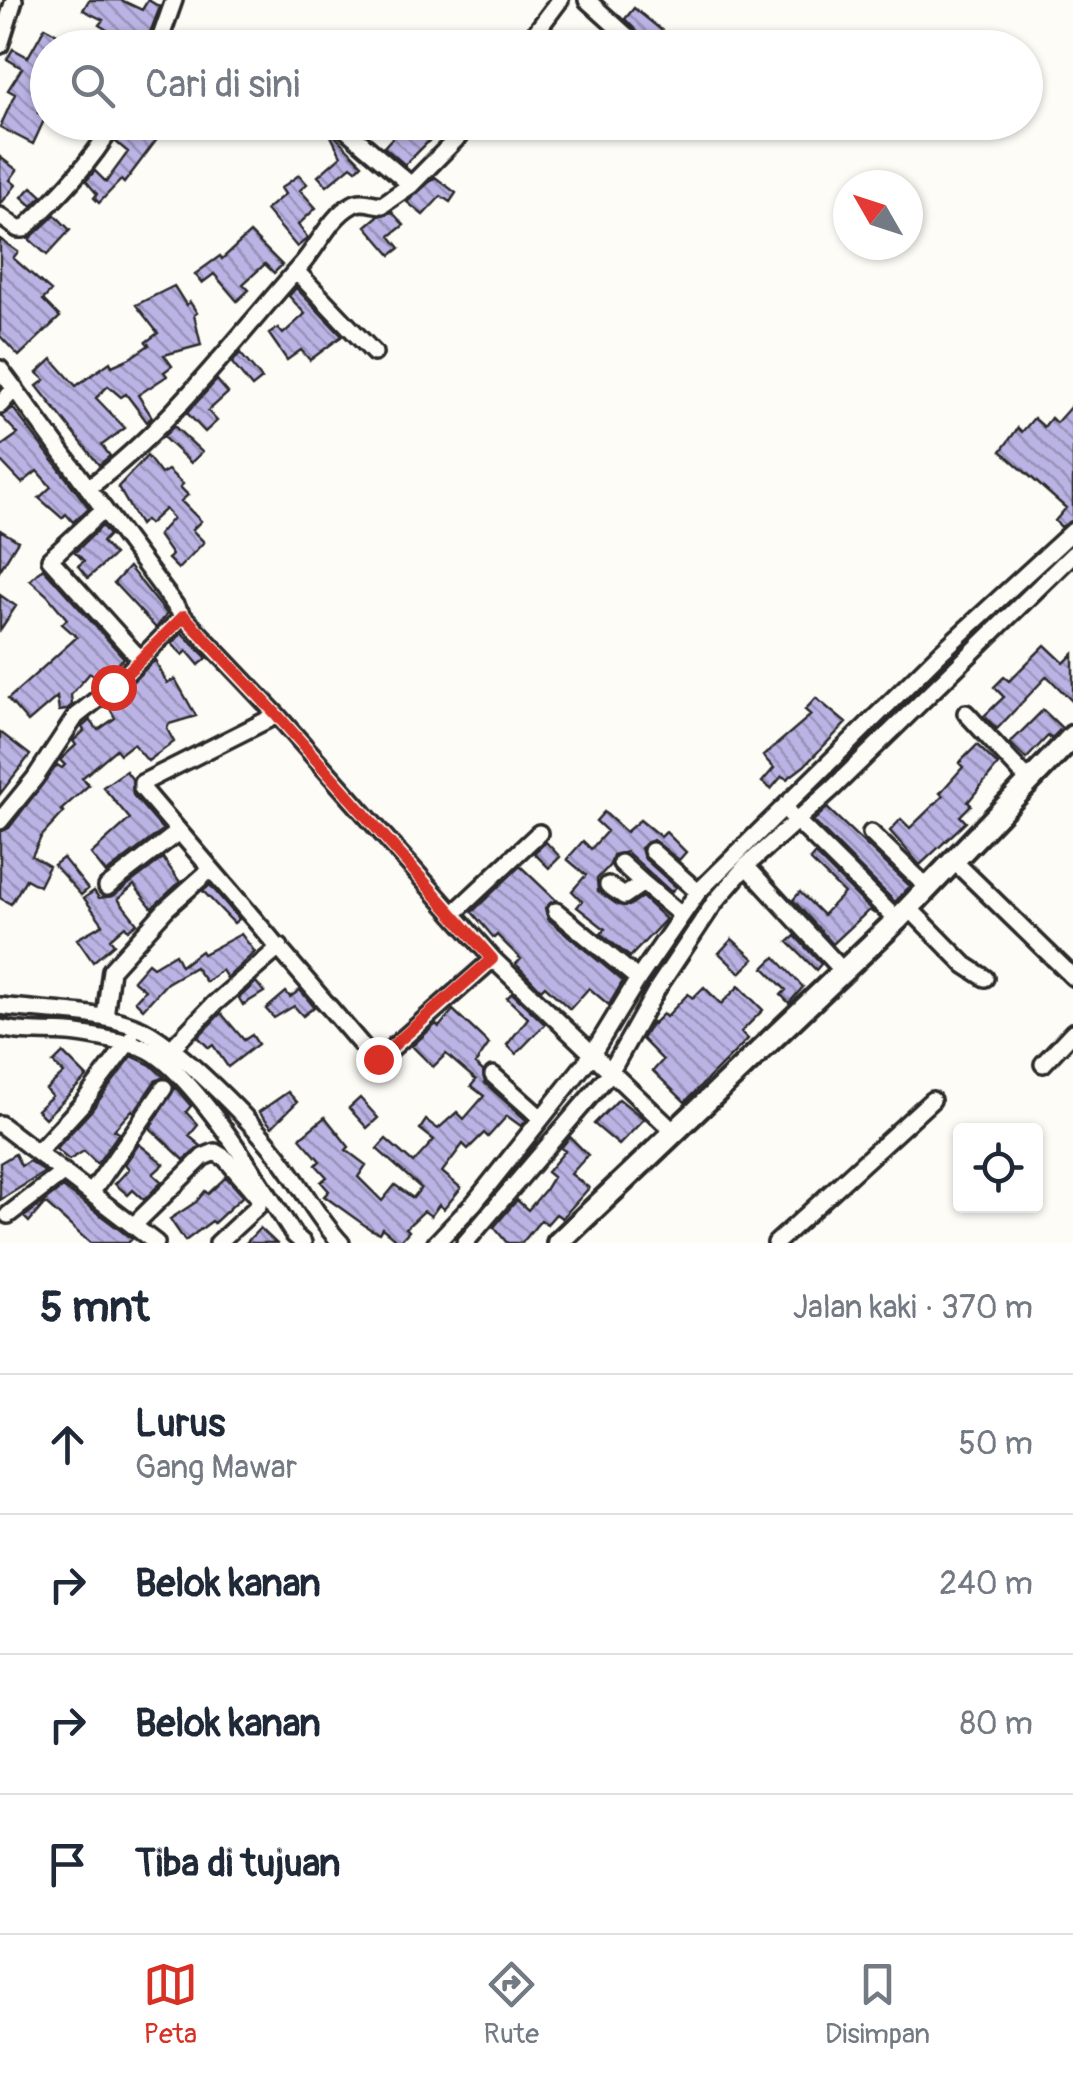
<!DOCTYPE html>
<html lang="id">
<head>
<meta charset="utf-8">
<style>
  :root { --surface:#fff; --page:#f2f2f3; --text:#1f2937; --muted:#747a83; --line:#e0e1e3; --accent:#d93025 }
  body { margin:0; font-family:Pangolin,sans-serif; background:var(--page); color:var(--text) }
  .controls { position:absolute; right:30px; bottom:30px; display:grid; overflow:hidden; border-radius:10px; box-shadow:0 2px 8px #0004 }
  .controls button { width:90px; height:90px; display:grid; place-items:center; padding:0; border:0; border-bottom:2px solid var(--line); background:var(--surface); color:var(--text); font:50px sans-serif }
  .compass { position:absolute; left:833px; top:170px; width:90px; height:90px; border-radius:50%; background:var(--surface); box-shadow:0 2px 8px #0004; rotate:309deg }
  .stop { position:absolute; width:30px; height:30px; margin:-22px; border:8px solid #d93025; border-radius:50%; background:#fff }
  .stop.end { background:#d93025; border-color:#fff; box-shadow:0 2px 10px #0008 }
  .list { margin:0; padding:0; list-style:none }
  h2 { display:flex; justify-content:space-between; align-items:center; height:130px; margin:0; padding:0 40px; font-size:42px }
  h2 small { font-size:32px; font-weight:400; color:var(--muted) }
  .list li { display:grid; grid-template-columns:65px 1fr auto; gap:30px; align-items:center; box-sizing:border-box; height:140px; padding:0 40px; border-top:2px solid var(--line) }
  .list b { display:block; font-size:38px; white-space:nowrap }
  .list p { margin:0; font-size:32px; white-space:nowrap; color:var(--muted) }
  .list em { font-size:32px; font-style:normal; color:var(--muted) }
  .icon { flex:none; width:55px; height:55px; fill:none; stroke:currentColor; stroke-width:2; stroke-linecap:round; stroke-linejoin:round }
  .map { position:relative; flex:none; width:1073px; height:1243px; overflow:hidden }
  .search { position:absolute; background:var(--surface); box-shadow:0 2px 8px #0004; left:30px; right:30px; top:30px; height:110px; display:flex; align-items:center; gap:25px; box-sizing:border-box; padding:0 35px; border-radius:55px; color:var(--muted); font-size:38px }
  .sheet { height:690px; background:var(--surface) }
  nav { display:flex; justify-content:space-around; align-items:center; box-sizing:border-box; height:140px; border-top:2px solid var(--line); background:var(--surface); font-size:28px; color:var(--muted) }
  nav a { display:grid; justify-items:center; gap:5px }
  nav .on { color:var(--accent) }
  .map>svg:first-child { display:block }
</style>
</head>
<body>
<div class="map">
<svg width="1073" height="1243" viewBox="0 0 1073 1243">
  <defs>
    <pattern id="building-back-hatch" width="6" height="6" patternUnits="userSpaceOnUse" patternTransform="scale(2.5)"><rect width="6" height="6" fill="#bab3e4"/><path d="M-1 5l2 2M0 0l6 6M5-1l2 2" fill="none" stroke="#9792b9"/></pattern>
  </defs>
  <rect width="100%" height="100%" fill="#fdfcf7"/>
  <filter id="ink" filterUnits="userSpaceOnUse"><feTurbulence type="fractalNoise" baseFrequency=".01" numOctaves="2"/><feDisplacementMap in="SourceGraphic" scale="20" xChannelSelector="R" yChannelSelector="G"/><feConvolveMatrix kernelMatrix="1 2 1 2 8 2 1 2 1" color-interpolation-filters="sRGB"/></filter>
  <g filter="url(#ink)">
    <path fill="url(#building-back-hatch)" stroke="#2b2b2b" stroke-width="2.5" d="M89 0H121L142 10 148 0 160 7 144 48H114L120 38 99 25 103 20 83 10Z
      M634 8 665 33 653 48 625 19Z
      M45 27 81 48H48V98L38 113 46 116 33 144 0 127 15 94 8 90 22 68 7 59 13 49 28 57Z
      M130 122H170L124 183 121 180 99 203 94 198 97 194 86 181 95 171 106 182 128 152 116 142Z
      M379 122H420L435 135 405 165 384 147 393 137Z
      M327 128 362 164 356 170 351 166 327 186 318 176 341 156Z
      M0 157 17 170 10 180 16 185 0 205Z
      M299 175 307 184 300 190 316 208 298 225 308 238 297 247 266 210 285 194 281 188Z
      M435 177 456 193 450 202 441 196 423 215 407 202Z
      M32 187 42 196 32 206 22 197Z
      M392 212 404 225 390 236 400 248 391 255 366 226 378 216Z
      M55 215 70 230 47 255 29 239Z
      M250 233 282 265 274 273 265 264 243 284 249 290 237 301 214 274 202 283 195 274 220 256 222 259Z
      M0 239 18 252 13 258 51 291 43 300 60 317 19 356 0 336Z
      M174 286 186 305 190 302 197 313 194 315 201 345 164 355 172 366 164 372 167 376 138 395 152 417 147 422 126 394 121 397 108 386 96 398 125 428 102 445 110 456 99 465 37 386 45 380 37 373 52 359 76 386 110 362 112 366 130 358 149 345 146 342 158 333 136 305Z
      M296 288 342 336 310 360 301 350 287 360 269 334 278 328 283 334 305 314 289 296Z
      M240 353 262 379 252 387 232 363Z
      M217 380 228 393 208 411 217 421 205 432 187 413Z
      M1073 404V520L1061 527 1055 521 1066 508 1001 451 1018 428 1022 432 1034 418 1044 427 1051 418 1056 423Z
      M13 408 89 508 73 522 66 514 62 518 39 498 51 487 37 471 22 483 0 460V447L18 434 1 416Z
      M174 426 202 452 191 463 163 437Z
      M147 456 161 474 168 470 183 484 180 487 188 495 181 501 201 521 192 530 204 542 178 569 168 559 172 555 158 535 173 518 165 509 149 524 145 520 140 525 118 487Z
      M102 526 109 535 102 542 114 555 88 578 78 566 84 561 75 552Z
      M0 530 18 541 0 570Z
      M129 567 167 614 156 628 114 583Z
      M43 568 124 658 109 672 103 666 94 676 90 673 71 695 72 705 66 710 59 711 57 697 28 722 8 699 77 637 62 624 67 619 47 595 30 580Z
      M0 595 16 606 0 630Z
      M182 633 207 658 199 665 187 651 183 655 172 644Z
      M1045 645 1064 663 1073 654V702L1047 676 997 729 984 716 1004 697 994 687 1004 677 1009 681Z
      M155 660 167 683 175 679 196 716 169 724 167 729 174 742 148 761 133 744 120 754 116 749 82 778 89 785 61 810 64 812 41 837 32 856 49 866 39 886 26 879 11 904 0 898V832L9 828 57 765 62 768 65 765 60 760 76 745 73 741 84 731 82 727 90 720 98 730 115 718 108 705Z
      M816 698 846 723 804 766 787 779 782 776 771 789 762 782 774 768 763 756 811 715 805 710Z
      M1043 710 1062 728 1051 739 1048 736 1026 759 1010 743Z
      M0 732 30 755 0 794Z
      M977 745 998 765 968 802 971 805 960 816 966 822 920 865 890 831 901 819 910 828 943 796 940 793 963 767 959 763Z
      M126 771 132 779 133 795 163 830 106 873 91 854 130 819 103 787Z
      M827 808 910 886 895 902 813 821Z
      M604 812 626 832 640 820 661 837 666 832 686 852 679 860 653 840 641 848 645 859 676 887 671 892 627 852 613 855 610 865 597 879 598 891 618 905 629 906 642 897 666 919 630 957 601 934 605 929 577 907 582 901 572 891 586 875 567 859 583 841 591 849 607 831 596 821Z
      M546 842 560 857 549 868 534 853Z
      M815 854 875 914 869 910 833 944 793 900 800 892 823 915 844 893 810 860Z
      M63 858 88 889 81 895 54 865Z
      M163 858 180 882 152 908 134 885 118 899 137 923 128 930 125 926 110 939 114 944 93 962 77 939 103 924 84 898 94 891 99 898 113 896Z
      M520 866 556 900 545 908 548 919 623 981 609 1005 589 988 570 1009 545 986 541 990 516 964 521 959 497 935 494 938 472 912Z
      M210 885 239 919 234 923 203 891Z
      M241 934 255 952 227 978 222 970 206 982 195 967 167 983 143 1009 135 1001 145 990 133 980 148 963 153 967 175 954 181 966 201 951 203 954Z
      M795 936 821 964 816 970 788 942Z
      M732 939 754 959 740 973 719 953Z
      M775 957 803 987 789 1003 781 995 786 990 764 968Z
      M256 982 264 992 243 1005 239 998Z
      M739 986 763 1010 741 1032 748 1039 685 1102 653 1071 663 1060 642 1039 652 1022 653 1024 663 1014 666 1017 688 994 693 998 704 987 721 1004Z
      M300 990 314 1007 303 1016 294 1006 274 1018 266 1009 286 992 290 997Z
      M512 993 545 1024 516 1054 507 1045 528 1018 507 998Z
      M453 1010 489 1044 475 1064 483 1071 485 1083 526 1120 521 1126 507 1116 488 1137 484 1133 468 1149 463 1144 442 1172 461 1188 444 1209 439 1205 431 1216 424 1211 406 1228 409 1231 399 1242 382 1228 379 1233 370 1229 324 1196 329 1191 321 1182 327 1177 316 1165 320 1161 300 1138 325 1117 349 1147 346 1150 366 1165 358 1177 382 1201 395 1185 413 1198 421 1188 377 1149 386 1139 413 1163 434 1140 420 1129 426 1120 438 1129 457 1112 464 1119 484 1096 471 1086 476 1080 446 1054 433 1067 412 1046 436 1024 439 1027Z
      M221 1013 244 1040 252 1035 258 1044 228 1067 213 1045 209 1048 198 1037Z
      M63 1053 87 1077 45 1118 37 1110 52 1096 46 1089 64 1073 53 1063Z
      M132 1056 151 1065 164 1077 155 1081 134 1112 132 1110 114 1130 119 1133 97 1164 84 1151 69 1160 56 1149 91 1111Z
      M175 1087 191 1106 186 1112 198 1125 189 1136 201 1146 184 1160 150 1128Z
      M288 1092 297 1102 272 1127 259 1112Z
      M360 1098 378 1118 367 1128 349 1108Z
      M619 1099 644 1119 619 1145 594 1124Z
      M570 1137 588 1155 571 1174 589 1188 562 1218 556 1214 547 1224 541 1220 522 1243H507L494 1227 517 1200 528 1210 545 1190 553 1177 547 1172 565 1151 561 1148Z
      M139 1144 164 1164 153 1174 162 1182 144 1200 133 1190 128 1195 115 1184 129 1169 125 1164Z
      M15 1154 21 1166 29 1161 45 1172 0 1200V1163Z
      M226 1177 243 1196 214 1223 212 1221 185 1241 170 1219 196 1202 205 1191 208 1194Z
      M63 1187 132 1239 128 1243H90L45 1203 29 1222 24 1217Z
      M260 1228 276 1243H246Z"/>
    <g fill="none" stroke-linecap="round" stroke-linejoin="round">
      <g stroke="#2b2b2b" stroke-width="22">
        <path id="minor" d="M587 0 640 48
          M0 45 14 0
          M157 48 174 0
          M524 48 560 0
          M337 122 411 185
          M0 216 18 229H24C59 196 90 164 115 122
          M296 271 374 353
          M0 369 183 616 277 715 493 959 673 1131
          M0 405 15 388
          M88 488C171 427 234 340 302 264 318 246 331 216 352 205 361 199 371 204 382 205L411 185 473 122
          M104 509 50 559 140 659
          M966 713 1030 782
          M277 715 142 783V788L371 1056 382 1057 493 959
          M790 814 897 920
          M0 821 35 778 76 716 113 687 183 616
          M871 833 928 888
          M652 851 698 892
          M954 861 1073 977
          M621 863 643 883
          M746 866 843 971
          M608 885 624 896 643 883 681 915
          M107 887 177 833
          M909 908 965 965 985 978
          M556 911 638 979
          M453 914 539 833
          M0 1006C45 1012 94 1010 137 1027 175 1042 257 1127 283 1162 303 1189 318 1219 341 1243
          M105 1017 111 970 167 908 211 869
          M0 1028C23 1034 46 1031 69 1033 92 1035 116 1041 138 1046 186 1058 266 1192 294 1235L303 1243
          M171 1049 214 1004 280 947
          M1043 1064 1073 1032
          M493 1075 541 1118
          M0 1124 156 1243
          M38 1152 82 1104 131 1039
          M92 1192 164 1088
          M8 1215 64 1172
          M135 1224 203 1157 215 1152 225 1158 259 1198 258 1206 218 1243
          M436 1243 474 1203 591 1056 638 979 698 892 940 653 1073 531
          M465 1243 610 1073 657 989 715 902 746 866 833 788 1073 554
          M776 1243 932 1100"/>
      </g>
      <g stroke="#2b2b2b" stroke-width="28">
        <path id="tertiary" d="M558 1243 897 920 1073 736"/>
      </g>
      <use href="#minor" stroke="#fdfcf7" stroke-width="15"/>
      <use href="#tertiary" stroke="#fdfcf7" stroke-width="20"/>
    </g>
  </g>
  <g fill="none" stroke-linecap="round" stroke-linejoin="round" filter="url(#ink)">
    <path stroke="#d93025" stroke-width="12" d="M113 687 184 616 277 715 492 959 378 1059"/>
  </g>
</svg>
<div class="controls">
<button><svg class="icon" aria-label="locate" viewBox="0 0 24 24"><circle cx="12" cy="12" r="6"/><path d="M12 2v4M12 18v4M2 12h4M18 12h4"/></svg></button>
</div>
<svg class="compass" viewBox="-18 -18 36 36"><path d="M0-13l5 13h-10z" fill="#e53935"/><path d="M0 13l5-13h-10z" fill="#747a83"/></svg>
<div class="stop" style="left:113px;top:687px"></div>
<div class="stop end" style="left:378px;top:1059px"></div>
<div class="search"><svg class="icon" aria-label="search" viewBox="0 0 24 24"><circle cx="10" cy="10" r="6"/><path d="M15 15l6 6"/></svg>Cari di sini</div>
</div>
<section class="sheet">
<h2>5 mnt<small>Jalan kaki · 370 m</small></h2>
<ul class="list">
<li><svg class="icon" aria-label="ahead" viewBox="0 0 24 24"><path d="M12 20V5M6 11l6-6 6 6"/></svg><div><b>Lurus</b><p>Gang Mawar</p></div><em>50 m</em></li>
<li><svg class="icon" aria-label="right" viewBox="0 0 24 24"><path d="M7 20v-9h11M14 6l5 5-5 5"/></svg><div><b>Belok kanan</b></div><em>240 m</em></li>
<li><svg class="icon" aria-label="right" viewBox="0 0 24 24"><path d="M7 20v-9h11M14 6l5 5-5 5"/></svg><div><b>Belok kanan</b></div><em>80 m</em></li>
<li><svg class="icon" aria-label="arrive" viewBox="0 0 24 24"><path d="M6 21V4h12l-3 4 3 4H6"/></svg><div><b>Tiba di tujuan</b></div></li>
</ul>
</section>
<nav>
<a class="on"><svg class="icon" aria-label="map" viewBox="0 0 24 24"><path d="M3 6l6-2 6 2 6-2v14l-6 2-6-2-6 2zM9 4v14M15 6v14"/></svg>Peta</a>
<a><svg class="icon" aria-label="directions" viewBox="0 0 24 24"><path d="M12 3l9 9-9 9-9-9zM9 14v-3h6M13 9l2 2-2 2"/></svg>Rute</a>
<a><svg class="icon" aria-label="saved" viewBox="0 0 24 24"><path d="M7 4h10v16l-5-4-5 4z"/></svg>Disimpan</a>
</nav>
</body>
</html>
